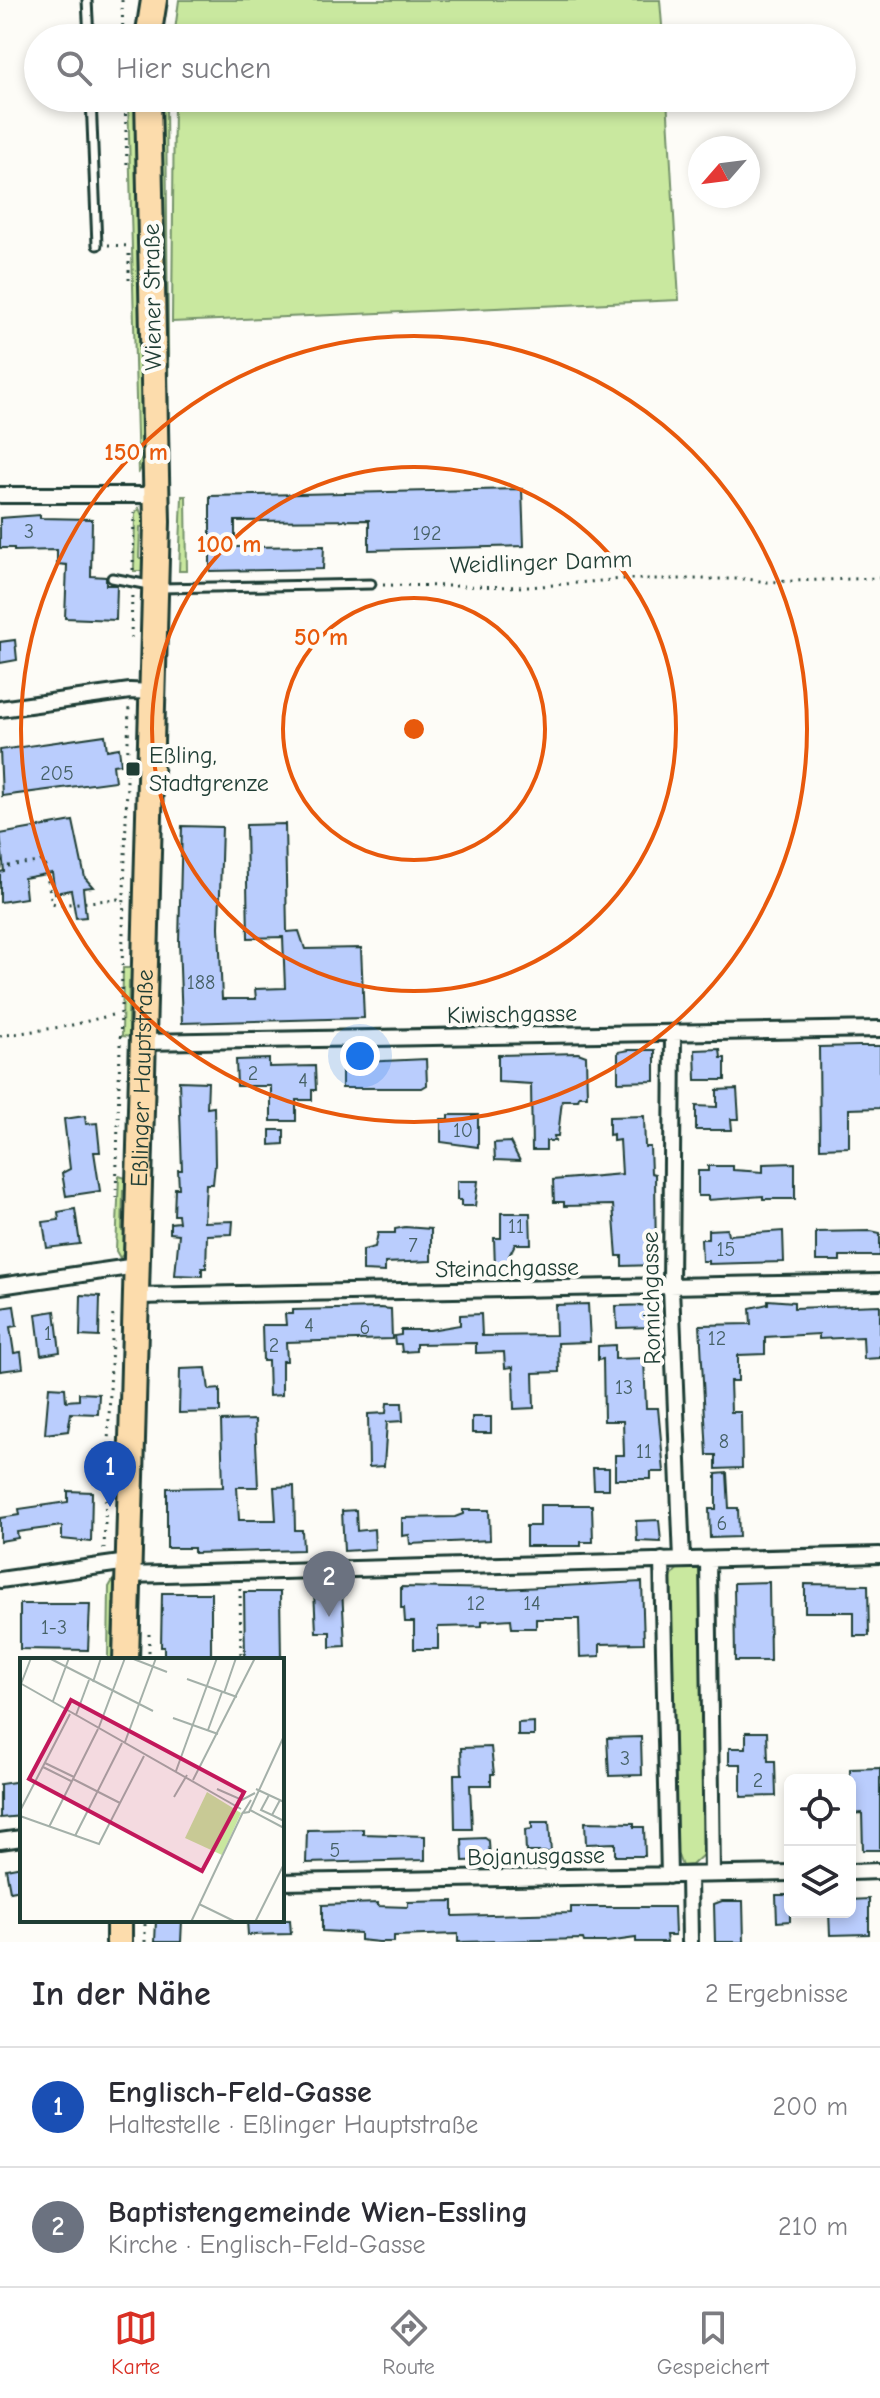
<!DOCTYPE html>
<html lang="de">
<head>
<meta charset="utf-8">
<style>
  :root { --surface:#fff; --page:#f7f7f7; --text:#2b2b33; --muted:#7c7c81; --line:#e1e1e2; --accent:#d93025 }
  body { margin:0; font-family:"Comic Neue",sans-serif; background:var(--page); color:var(--text) }
  .controls { position:absolute; right:24px; bottom:24px; display:grid; overflow:hidden; border-radius:12px; box-shadow:0 4px 12px #0003 }
  .controls button { width:72px; height:72px; display:grid; place-items:center; padding:0; border:0; border-bottom:2px solid var(--line); background:var(--surface); color:var(--text); font:40px sans-serif }
  .compass { position:absolute; left:688px; top:136px; width:72px; height:72px; border-radius:50%; background:var(--surface); box-shadow:0 4px 12px #0003; rotate:242deg }
  .you { position:absolute; left:360px; top:1056px; width:28px; height:28px; margin:-20px; border:6px solid #fff; border-radius:50%; background:#1a73e8; box-shadow:0 0 0 12px #1a73e833 }
  .badge { display:grid; place-items:center; width:52px; height:52px; border-radius:50%; background:var(--accent); color:#fff; font-size:26px; font-weight:700 }
  .pin { position:absolute; translate:-50% -66px; filter:drop-shadow(0 2px 4px #0008) }
  .pin::after { content:''; position:absolute; top:42px; width:28px; height:24px; background:inherit; clip-path:polygon(0 0,100% 0,50% 100%) }
  .list { margin:0; padding:0; list-style:none }
  h2 { display:flex; justify-content:space-between; align-items:center; height:104px; margin:0; padding:0 32px; font-size:34px }
  h2 small { font-size:26px; font-weight:400; color:var(--muted) }
  .list li { display:grid; grid-template-columns:52px 1fr auto; gap:24px; align-items:center; box-sizing:border-box; height:120px; padding:0 32px; border-top:2px solid var(--line) }
  .list b { display:block; font-size:30px; white-space:nowrap }
  .list p { margin:0; font-size:26px; white-space:nowrap; color:var(--muted) }
  .list em { font-size:26px; font-style:normal; color:var(--muted) }
  .icon { flex:none; width:44px; height:44px; fill:none; stroke:currentColor; stroke-width:2; stroke-linecap:round; stroke-linejoin:round }
  .map { position:relative; flex:none; width:880px; height:1942px; overflow:hidden }
  .search { position:absolute; background:var(--surface); box-shadow:0 4px 12px #0003; left:24px; right:24px; top:24px; height:88px; display:flex; align-items:center; gap:20px; box-sizing:border-box; padding:0 28px; border-radius:44px; color:var(--muted); font-size:30px }
  .sheet { height:344px; background:var(--surface) }
  nav { display:flex; justify-content:space-around; align-items:center; box-sizing:border-box; height:112px; border-top:2px solid var(--line); background:var(--surface); font-size:22px; color:var(--muted) }
  nav a { display:grid; justify-items:center; gap:4px }
  nav .on { color:var(--accent) }
  .map>svg:first-child { display:block }
</style>
</head>
<body>
<div class="map">
<svg width="880" height="1942" viewBox="0 0 880 1942">
  <rect width="100%" height="100%" fill="#fdfcf7"/>
  <filter id="ink" filterUnits="userSpaceOnUse"><feTurbulence type="fractalNoise" baseFrequency=".0125" numOctaves="2"/><feDisplacementMap in="SourceGraphic" scale="16" xChannelSelector="R" yChannelSelector="G"/><feConvolveMatrix kernelMatrix="1 2 1 2 8 2 1 2 1" color-interpolation-filters="sRGB"/></filter>
  <g filter="url(#ink)">
    <path fill="#c9e89f" stroke="#74926a" stroke-width="2" d="M179 0H660L663 38H174Z
      M128 98H136L145 459 138 474Z
      M158 98H166L169 467 167 456Z
      M174 98H667L679 300 172 322Z
      M182 496H186L187 571H179Z
      M139 508 146 526 140 527 139 558 145 559V571H134L135 514Z
      M123 968H135L134 980 129 981 128 1023 133 1024V1037L122 1036Z
      M119 1176 129 1179V1191H123L122 1231 128 1232 126 1251 120 1258 116 1251Z
      M693 1565 699 1568 702 1576 705 1853 692 1865 682 1866 676 1850 669 1585C673 1570 677 1566 693 1565Z
      M113 1580 119 1602 113 1603 112 1647H118L117 1660H108L109 1587Z"/>
    <path fill="#bacdfd" stroke="#1f3d34" stroke-width="2" d="M522 489 524 546 369 550V520L235 521V547L324 546 323 569 210 571V496Z
      M40 515V518L92 519 91 576 106 577V585H117L116 620 65 618 67 565 57 564V550L14 551V548H0V518Z
      M15 640 17 660 0 663V642Z
      M105 735 107 750 119 748 121 764 113 765 115 781 2 796 0 750Z
      M73 821 85 878 93 887 83 888 86 917 76 918 71 890 55 893 52 873 24 878 26 898 0 902V872L4 871 0 834Z
      M285 824 287 932 299 931 305 949 361 948 364 1018 182 1023 179 941 182 826 222 827 219 927 222 999H256L255 989 285 988 283 937 248 938 246 825Z
      M859 1046H880V1108L849 1109V1147L820 1148 819 1047Z
      M720 1049 721 1058H725V1080H696L695 1050Z
      M629 1050H655V1081L618 1082V1052Z
      M578 1053 586 1056 587 1096H579L578 1100H562L558 1136H554L555 1141H546V1150H532L531 1084 498 1082V1055Z
      M269 1059V1067L315 1066 316 1090H312V1100H296V1121H271V1086H237L236 1060Z
      M426 1059 427 1085 422 1088H342V1063Z
      M179 1081 208 1082 207 1108 214 1107 215 1164 213 1184H206L204 1222 233 1221 232 1234 207 1235 206 1268H202V1276L175 1275 179 1234 170 1233V1223L179 1222 178 1215H174L175 1188H179L178 1170H182Z
      M737 1089 739 1119H731L732 1130H696V1106L717 1107V1090Z
      M448 1115H478V1147L441 1142V1119H448Z
      M85 1116 86 1124 97 1123 100 1152H94L100 1191 66 1196 62 1173 70 1169 64 1119Z
      M644 1116 645 1147H650L651 1173 655 1174 656 1265 622 1266V1256H617L613 1205 564 1206V1202H554L553 1180 622 1174 620 1140 613 1141V1134L609 1135V1117Z
      M270 1130H284V1144L270 1145Z
      M510 1142 520 1161 495 1160 494 1143Z
      M795 1163V1199H763V1196L708 1200V1196H698V1171H708V1166H733V1170L763 1172V1164Z
      M457 1181H478L475 1206H461V1200H457Z
      M75 1209 80 1244 47 1248 43 1222 59 1220 58 1212Z
      M501 1213H530L531 1244H515L509 1256V1267L501 1270 495 1268 494 1238H501Z
      M405 1227 431 1229V1261L385 1263V1272L363 1271V1250L375 1247 378 1233H395V1229Z
      M727 1229 728 1235 783 1231 784 1262 708 1264V1261H702L701 1239H708V1230Z
      M871 1231 880 1233V1256H840V1261H816V1232Z
      M81 1295 100 1296 99 1337 80 1336Z
      M768 1300 794 1302V1308L880 1305V1358L864 1359 863 1337 819 1339V1334L765 1337V1354L738 1355V1381H730L731 1412H741L742 1468 716 1469V1455H707L700 1325 751 1324 750 1308 768 1304Z
      M588 1304 590 1342 558 1343 559 1372 533 1373 534 1408 514 1409 513 1367 505 1368 504 1352 476 1353V1343L416 1344V1351L402 1352 401 1344H395L394 1336 401 1335V1330H430L460 1325V1315L481 1314 482 1336 556 1335 555 1305Z
      M655 1305V1327L617 1328 616 1306Z
      M14 1306 17 1326 10 1327 14 1353 21 1352 23 1368 0 1371V1308Z
      M380 1308 391 1309 392 1339 286 1342 287 1361H282V1395L269 1396 268 1361H263L262 1325H286L285 1314H293V1310Z
      M55 1311 60 1352 41 1355 36 1314Z
      M615 1345V1359L644 1358 646 1408H658L664 1472H651V1479H615V1455H624L623 1421H604L603 1359 598 1360V1346Z
      M206 1368 209 1390 220 1389V1412L179 1413 180 1369Z
      M49 1387 65 1388 66 1401 79 1400V1393L99 1394 98 1414 71 1413 68 1431 45 1434Z
      M387 1403H402L403 1421 387 1422 384 1466 369 1467 368 1414 386 1413Z
      M472 1417H491V1433H472Z
      M255 1420 258 1487H237L239 1520H276L274 1487 294 1486 295 1530H302L303 1550 194 1553V1548H167V1488L223 1487 221 1421Z
      M593 1468H609V1489H594Z
      M727 1473 729 1508H738L739 1537 710 1538 709 1509H716V1474Z
      M68 1491 92 1492 91 1542 62 1539V1526L17 1532 18 1538 0 1541V1518L20 1515 19 1509 68 1502Z
      M540 1505H592L593 1542H581V1546H526V1526H540Z
      M356 1510 357 1531 374 1529 375 1549 344 1551 342 1511Z
      M463 1510H489L490 1540 410 1544 409 1535 402 1536V1518L455 1517 463 1514Z
      M659 1520 661 1542 637 1541 636 1521Z
      M642 1582 644 1643 600 1644V1656L580 1657 579 1619H536V1628H512L511 1619 482 1621V1626L438 1627V1649H414V1622H405L404 1608H401V1587L502 1589Z
      M769 1582 770 1661H735L734 1583Z
      M805 1584 868 1585 869 1636H854V1612H805Z
      M342 1589 345 1646 330 1647V1632H316L314 1591Z
      M244 1592H280L281 1660H245Z
      M162 1593H211V1660H164V1647H161Z
      M20 1604H90L88 1650 20 1649Z
      M534 1722V1736H518V1723Z
      M746 1732H767L768 1761H775L776 1796 741 1797V1764H729V1748H746Z
      M641 1737 642 1775 609 1776 607 1738Z
      M491 1747 494 1774H491V1785H470L472 1829H455L454 1774H462L461 1748Z
      M880 1768V1850H863L862 1813 850 1814V1769Z
      M22 1781V1816L0 1818V1784Z
      M532 1822H549L551 1852H526L525 1830 532 1829Z
      M585 1822 634 1823V1827H644L645 1856H615V1843L586 1844Z
      M363 1829V1834L425 1836V1860L306 1863 307 1830Z
      M485 1838 489 1841 490 1860 463 1861 462 1839Z
      M22 1866V1889L10 1891 6 1869Z
      M776 1895H790V1921L777 1922Z
      M869 1899V1934L830 1935 829 1912H850V1900Z
      M453 1901V1916L571 1913V1907H674L675 1935H666L667 1942H636V1938L607 1942H584L583 1939 458 1942V1934L394 1936V1942H379L360 1940V1933L322 1931V1905L378 1903V1906L408 1907V1902Z
      M722 1901H743L744 1942H715L714 1904Z
      M156 1920H182L181 1942H155Z
      M247 1920H290L291 1934 248 1935Z"/>
    <g fill="none" stroke-linecap="round" stroke-linejoin="round">
      <g stroke="#1f3d34" stroke-width="13">
        <path id="service" d="M87 0 89 38
          M91 98 97 245
          M112 578 149 585
          M161 588 371 584"/>
      </g>
      <g stroke="#1f3d34" stroke-width="20">
        <path id="minor" d="M0 495H156
          M0 709 130 691 153 692
          M673 1034 671 1287 682 1560
          M144 1042 880 1029
          M0 1286 136 1266
          M136 1296 880 1282
          M662 1560 669 1876
          M708 1560 712 1874
          M128 1575 880 1555
          M0 1580 128 1562
          M0 1841 22 1838
          M850 1872 880 1871
          M689 1875 690 1942
          M282 1882 790 1873"/>
      </g>
      <g stroke="#1f3d34" stroke-width="30">
        <g id="primary">
          <path d="M148 38 154 0"/>
          <path id="s1" d="M126 1660 157 522 148 98"/>
          <path d="M119 1942V1920"/>
        </g>
      </g>
      <path stroke="#1f3d34" stroke-width="3" stroke-dasharray="2 6" stroke-linecap="butt" d="M122 0 123 38
        M125 98 127 166
        M108 245 129 246
        M129 254V282
        M133 570 134 513
        M383 585 529 587 624 579H747L766 582 880 578
        M131 638 132 593
        M0 867 44 861 52 903 59 905 118 899 123 904
        M0 1036 68 1026 116 1014
        M116 1198 129 705
        M104 1549 113 1313
        M240 1588 241 1660
        M149 1660V1633
        M145 1942V1920"/>
      <use href="#service" stroke="#fdfcf7" stroke-width="7"/>
      <use href="#minor" stroke="#fdfcf7" stroke-width="14"/>
      <use href="#primary" stroke="#fcdcac" stroke-width="24"/>
    </g>
  </g>
  <g fill="none" stroke="#e8590c" stroke-width="4">
    <circle cx="414" cy="729" r="131"/>
    <circle cx="414" cy="729" r="262"/>
    <circle cx="414" cy="729" r="393"/>
  </g>
  <rect fill="#1f3d34" stroke="#fdfcf7" stroke-width="3" x="125" y="761" width="16" height="16" rx="4"/>
  <g text-anchor="middle" stroke-width="8" stroke-linejoin="round" paint-order="stroke">
    <g font-size="20" fill="#466166">
      <text x="29" y="538">3</text>
      <text x="427" y="540">192</text>
      <text x="57" y="780">205</text>
      <text x="201" y="989">188</text>
      <text x="253" y="1080">2</text>
      <text x="303" y="1087">4</text>
      <text x="463" y="1137">10</text>
      <text x="516" y="1233">11</text>
      <text x="413" y="1252">7</text>
      <text x="726" y="1256">15</text>
      <text x="309" y="1332">4</text>
      <text x="365" y="1334">6</text>
      <text x="48" y="1340">1</text>
      <text x="717" y="1345">12</text>
      <text x="274" y="1352">2</text>
      <text x="624" y="1394">13</text>
      <text x="724" y="1448">8</text>
      <text x="644" y="1458">11</text>
      <text x="722" y="1530">6</text>
      <text x="476" y="1610">12</text>
      <text x="532" y="1610">14</text>
      <text x="54" y="1634">1-3</text>
      <text x="625" y="1765">3</text>
      <text x="758" y="1787">2</text>
      <text x="335" y="1857">5</text>
    </g>
    <g font-size="24" fill="#1f3d34" stroke="#fdfcf7">
      <text transform="translate(152 297) rotate(-91)" y="8">Wiener Straße</text>
      <text transform="translate(541 562) rotate(-2)" y="8">Weidlinger Damm</text>
      <text transform="translate(512 1014) rotate(-1)" y="8">Kiwischgasse</text>
      <text dy="8" stroke="none"><textPath href="#s1" startOffset="582">Eßlinger Hauptstraße</textPath></text>
      <text transform="translate(507 1268) rotate(-1)" y="8">Steinachgasse</text>
      <text transform="translate(651 1298) rotate(-91)" y="8">Romichgasse</text>
      <text transform="translate(536 1856) rotate(-1)" y="8">Bojanusgasse</text>
    </g>
    <g font-size="24" fill="#1f3d34" stroke="#fdfcf7" text-anchor="start">
      <text x="149" y="763">Eßling,<tspan x="149" dy="28">Stadtgrenze</tspan></text>
    </g>
  </g>
  <g transform="translate(20 1658)">
    <rect width="264" height="264" fill="#fdfcf7"/>
    <path d="M187 134 221 155 202 197 165 180Z" fill="#c9e89f"/>
    <path fill="none" stroke="#a4b0a9" stroke-width="2" d="M29 0 133 53M111 0 147 14M167 21 217 39M73 24 81 0M0 25 221 151M1 26 11 0M204 35 216 0M33 43 49 0M56 57 69 22M153 60 198 76M79 69 105 0M188 72 202 34M105 84 136 0M25 105 54 119M23 109 51 123M156 113 197 0M53 121 100 145M173 122 235 0M197 131 222 142 235 135M236 131 264 144M249 137 241 152 252 157M154 139 167 117M231 142 223 155 229 154 264 78M260 142 252 157 264 163M230 152 264 170M0 153 50 56M0 158 79 186 124 98M29 169 78 71M55 178 102 85M179 246 216 264M171 264 223 154M235 264 264 206"/>
    <path fill="#c2185b" fill-opacity="0.15" stroke="#c2185b" stroke-width="4" d="M51 42 224 134 182 213 9 121Z"/>
    <rect width="264" height="264" fill="none" stroke="#1f3d34" stroke-width="4"/>
  </g>
  <circle cx="414" cy="729" r="12" fill="#e8590c" stroke="#fdfcf7" stroke-width="4"/>
  <g font-size="24" text-anchor="middle" font-weight="bold" fill="#e8590c" stroke="#fdfcf7" stroke-width="8" stroke-linejoin="round" paint-order="stroke">
    <text x="136" y="460">150 m</text>
    <text x="229" y="552">100 m</text>
    <text x="321" y="645">50 m</text>
  </g>
</svg>
<div class="controls">
<button><svg class="icon" aria-label="locate" viewBox="0 0 24 24"><circle cx="12" cy="12" r="6"/><path d="M12 2v4M12 18v4M2 12h4M18 12h4"/></svg></button>
<button><svg class="icon" aria-label="layers" viewBox="0 0 24 24"><path d="M12 4l9 5-9 5-9-5zM3 14l9 5 9-5"/></svg></button>
</div>
<svg class="compass" viewBox="-18 -18 36 36"><path d="M0-13l5 13h-10z" fill="#e53935"/><path d="M0 13l5-13h-10z" fill="#7c7c81"/></svg>
<div class="you"></div>
<div class="pin badge" style="left:110px;top:1507px;background:#1a4fb4">1</div>
<div class="pin badge" style="left:329px;top:1617px;background:#6b7280">2</div>
<div class="search"><svg class="icon" aria-label="search" viewBox="0 0 24 24"><circle cx="10" cy="10" r="6"/><path d="M15 15l6 6"/></svg>Hier suchen</div>
</div>
<section class="sheet">
<h2>In der Nähe<small>2 Ergebnisse</small></h2>
<ul class="list">
<li><span class="badge" style="background:#1a4fb4">1</span><div><b>Englisch-Feld-Gasse</b><p>Haltestelle · Eßlinger Hauptstraße</p></div><em>200 m</em></li>
<li><span class="badge" style="background:#6b7280">2</span><div><b>Baptistengemeinde Wien-Essling</b><p>Kirche · Englisch-Feld-Gasse</p></div><em>210 m</em></li>
</ul>
</section>
<nav>
<a class="on"><svg class="icon" aria-label="map" viewBox="0 0 24 24"><path d="M3 6l6-2 6 2 6-2v14l-6 2-6-2-6 2zM9 4v14M15 6v14"/></svg>Karte</a>
<a><svg class="icon" aria-label="directions" viewBox="0 0 24 24"><path d="M12 3l9 9-9 9-9-9zM9 14v-3h6M13 9l2 2-2 2"/></svg>Route</a>
<a><svg class="icon" aria-label="saved" viewBox="0 0 24 24"><path d="M7 4h10v16l-5-4-5 4z"/></svg>Gespeichert</a>
</nav>
</body>
</html>
